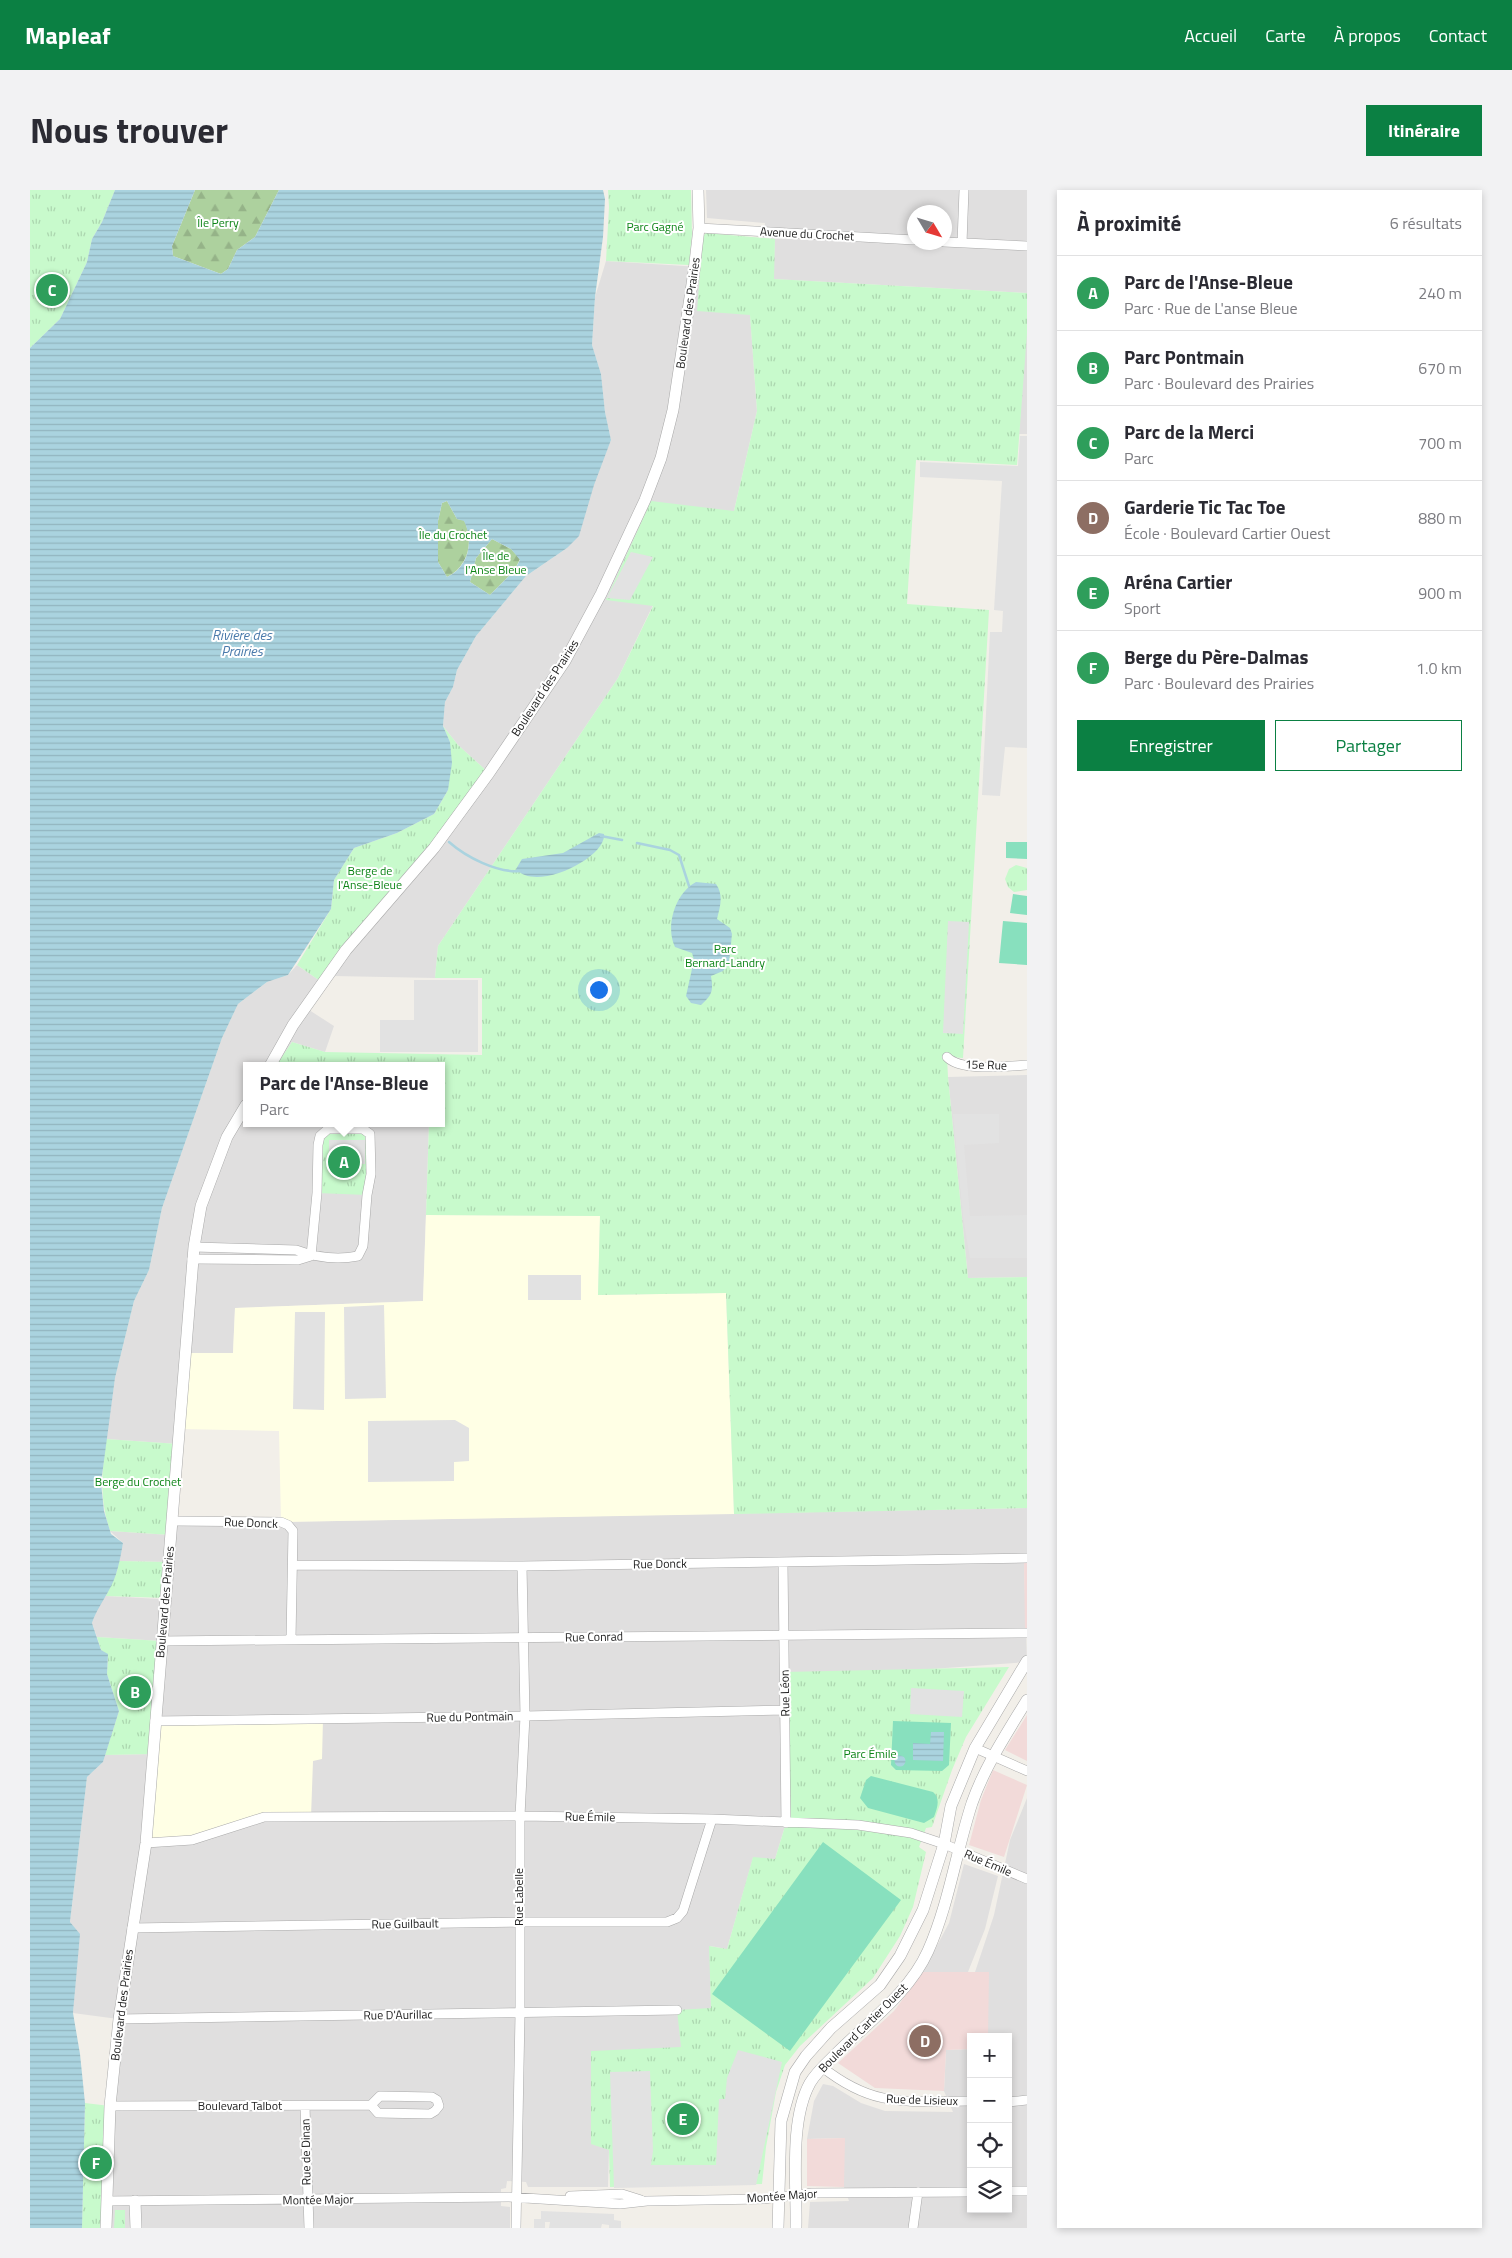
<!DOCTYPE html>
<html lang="fr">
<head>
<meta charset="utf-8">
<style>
  :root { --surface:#fff; --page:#f2f2f3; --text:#2b2b33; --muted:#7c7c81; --line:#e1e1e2; --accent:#0b8043 }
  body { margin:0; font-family:"Titillium Web",sans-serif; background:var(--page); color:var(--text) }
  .controls { position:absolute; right:15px; bottom:15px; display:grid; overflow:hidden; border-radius:0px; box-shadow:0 2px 8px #0003 }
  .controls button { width:45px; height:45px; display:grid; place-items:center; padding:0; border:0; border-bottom:1px solid var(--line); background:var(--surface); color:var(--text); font:25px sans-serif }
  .compass { position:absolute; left:877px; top:15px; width:45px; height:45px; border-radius:50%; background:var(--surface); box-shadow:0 2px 8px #0003; rotate:128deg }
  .you { position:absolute; left:568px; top:799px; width:18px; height:18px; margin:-12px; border:4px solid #fff; border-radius:50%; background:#1a73e8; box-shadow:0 0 0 8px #1a73e833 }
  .badge { display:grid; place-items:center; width:32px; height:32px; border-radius:50%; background:var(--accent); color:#fff; font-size:16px; font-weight:700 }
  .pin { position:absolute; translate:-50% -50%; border:2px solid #fff; box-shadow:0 1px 5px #0006 }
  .popup { position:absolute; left:213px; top:872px; width:202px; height:65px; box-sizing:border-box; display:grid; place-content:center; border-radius:0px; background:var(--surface); filter:drop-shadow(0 1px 4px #0005); font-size:16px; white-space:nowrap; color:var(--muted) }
  .popup b { font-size:19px; color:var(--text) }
  .popup::after { content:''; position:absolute; left:50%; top:100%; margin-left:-10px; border:10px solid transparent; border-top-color:var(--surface) }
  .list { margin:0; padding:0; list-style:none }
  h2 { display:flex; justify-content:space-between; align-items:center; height:65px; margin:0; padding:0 20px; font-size:21px }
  h2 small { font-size:16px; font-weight:400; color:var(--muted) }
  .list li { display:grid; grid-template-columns:32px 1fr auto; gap:15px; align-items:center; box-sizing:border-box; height:75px; padding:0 20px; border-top:1px solid var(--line) }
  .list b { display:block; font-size:19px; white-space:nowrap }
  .list p { margin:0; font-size:16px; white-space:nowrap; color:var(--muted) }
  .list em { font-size:16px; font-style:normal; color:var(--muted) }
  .actions { display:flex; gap:10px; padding:15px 20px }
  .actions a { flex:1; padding:11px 0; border:1px solid var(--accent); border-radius:0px; text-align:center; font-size:18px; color:var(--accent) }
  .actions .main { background:var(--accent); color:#fff }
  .icon { flex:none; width:28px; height:28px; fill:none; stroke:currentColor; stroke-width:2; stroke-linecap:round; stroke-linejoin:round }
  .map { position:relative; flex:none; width:997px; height:2038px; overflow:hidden; border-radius:0px }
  header { display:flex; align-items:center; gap:30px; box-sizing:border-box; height:70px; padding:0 25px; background:var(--accent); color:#fff }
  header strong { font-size:24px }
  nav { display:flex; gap:28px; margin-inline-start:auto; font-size:18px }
  .intro { display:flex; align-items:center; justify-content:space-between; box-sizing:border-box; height:120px; padding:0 30px }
  h1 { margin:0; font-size:35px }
  .button { padding:12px 22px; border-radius:0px; background:var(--accent); color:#fff; font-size:18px; font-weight:700 }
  main { display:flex; gap:30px; padding:0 30px }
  aside { flex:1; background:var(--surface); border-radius:0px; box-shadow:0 2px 8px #0003 }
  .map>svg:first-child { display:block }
</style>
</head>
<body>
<header>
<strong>Mapleaf</strong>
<nav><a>Accueil</a><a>Carte</a><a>À propos</a><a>Contact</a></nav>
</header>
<div class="intro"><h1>Nous trouver</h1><a class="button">Itinéraire</a></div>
<main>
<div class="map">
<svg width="997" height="2038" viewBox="0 0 997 2038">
  <defs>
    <pattern id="forest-firs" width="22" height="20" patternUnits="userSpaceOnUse" patternTransform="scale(1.25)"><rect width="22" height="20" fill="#add19e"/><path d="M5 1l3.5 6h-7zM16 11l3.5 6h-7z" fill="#95b388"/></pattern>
    <pattern id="park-tufts" width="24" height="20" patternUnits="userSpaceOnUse" patternTransform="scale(1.25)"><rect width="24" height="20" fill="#c8facc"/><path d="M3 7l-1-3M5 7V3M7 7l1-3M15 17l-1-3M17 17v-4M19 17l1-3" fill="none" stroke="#acd6af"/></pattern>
    <pattern id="water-rules" width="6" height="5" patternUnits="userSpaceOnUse" patternTransform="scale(1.25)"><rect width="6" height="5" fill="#aad3df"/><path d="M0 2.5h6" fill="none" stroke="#92b5bf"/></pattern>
  </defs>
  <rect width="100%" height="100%" fill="#f2efe9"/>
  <path fill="#e0dfdf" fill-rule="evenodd" d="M676 0H997V103L743 89 745 49 733 48 735 33 677 28ZM884 22H914V52H884Z
    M576 71 670 77 720 124 727 221 704 321 576 409 623 415 588 488 408 756 405 788 304 786V778L459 583 428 555 413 536 415 512 423 497 427 480 446 446 496 386 537 358 581 250 575 222 571 184 562 155 565 107Z
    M996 143H997V244H989Z
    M267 775 293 793 276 818 304 836 295 862 262 852 248 875 253 876H216V933H399L393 1111 205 1118 203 1163H156L148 1254 76 1249 85 1188 104 1111 119 1080 132 1018 192 848 208 814 237 792 258 785Z
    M997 885V1087L938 1088 918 887Z
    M997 1318V1371L994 1372 997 1472 888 1480 756 1633 745 1669 723 1668 697 1759 680 1756 681 1819 651 1857 579 1959 578 1997H498L496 1992 477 1991 476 1998 471 1999V2016L480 2017V2038H76L88 1829 43 1823 49 1744 40 1732 57 1587 73 1572 75 1565 122 1564 131 1451 67 1447 62 1433 68 1416 76 1406 130 1409 138 1372 89 1371 93 1353 80 1341 141 1345 143 1331 251 1332Z
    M997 1608V2038H778L780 2012 819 2011 814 1997V1948L777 1949 784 1911 793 1894 803 1896 831 1913 855 1921 923 1922 914 1901 916 1860 941 1859V2019H978V1847H958V1783L945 1782 964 1725 980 1650Z
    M934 1674 968 1686 955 1739 938 1782H893L919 1733Z"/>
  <path fill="#f2dad9" d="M994 1371H997V1443H995Z
    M997 1525V1571L975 1560Z
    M963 1580 997 1595 974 1667 939 1655 951 1610Z
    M893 1782H959L958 1847H941V1859L916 1860 914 1901 845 1898 808 1873 864 1821Z
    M815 1948 814 1997 777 1996V1949Z"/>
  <path fill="#ffffe5" d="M396 1025 570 1026 568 1105 696 1103 704 1324 251 1332 249 1241 149 1239 156 1163H203L205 1118 393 1111Z
    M293 1529 292 1569 283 1571 281 1627H234L162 1650 116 1653 125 1531Z"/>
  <path fill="url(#forest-firs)" d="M165 0H249L225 47 207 60 198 79 191 84 143 66 142 56Z
    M417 311 427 329 434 330C444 351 439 376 417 387L408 372V331L412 313Z
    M462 349 481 359 490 369 484 381 460 405 440 392 446 368Z"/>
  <path fill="url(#park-tufts)" d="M0 0H85L72 32 62 49 57 72 30 129 0 158Z
    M578 0H661L662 44 659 75 576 71 579 17Z
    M676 43 745 49 744 89 997 103V143L987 275 886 270 877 414 959 420 933 868 917 867 918 887 938 1088 997 1087V1318L704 1324 696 1103 568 1105 570 1026 396 1025 399 933H412V876L247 874 262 852 295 862 452 865V788H405L408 756 588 488 623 416 576 410 621 311 704 321 727 221 720 125 667 121 673 46Z
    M413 536 428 555 459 583 293 793 267 775 301 719 304 690 324 658 367 643 404 624 418 600 420 552Z
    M986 675 997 678V700L984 702 978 697 975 689 979 679Z
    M298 939 340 944 337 1005 287 1003 288 956Z
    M76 1249 148 1254 141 1345 80 1341C69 1307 72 1283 76 1249Z
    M89 1371 139 1372 135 1408 76 1406 87 1381Z
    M67 1447 131 1451 123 1564 75 1565 89 1521 77 1484 78 1465 71 1460Z
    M979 1477 936 1547 922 1580 902 1637 896 1638 889 1657 896 1662 883 1717 870 1746 843 1788 770 1856 755 1875 746 1902 736 1957 732 1994 580 1997 579 1960 561 1954V1861L651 1857 647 1820 681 1818 679 1756 697 1759 723 1667 745 1669 756 1633 754 1482Z
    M55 1913 80 1916 76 2038H52Z
    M85 2020H95V2038H84Z"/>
  <path fill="#88e0be" d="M976 652H997V669L976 668Z
    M983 704 997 706V725L980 723Z
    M973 731 997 733V775L969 773Z
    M863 1531 921 1533 919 1575 912 1581 866 1580 861 1575Z
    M841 1586 903 1602C911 1609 907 1618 904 1627L894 1633 838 1618 830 1608 836 1590Z
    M793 1652 871 1710 760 1861 682 1804Z"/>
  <path fill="#e2e2e2" d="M990 246H997V558L975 557 970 606 952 605 960 442H972L973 421 964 420 972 291 890 287V272L988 276Z
    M601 362 623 367 600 410 577 408Z
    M918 731 939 732 933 844 913 843Z
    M384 790H448V862H350V830H384Z
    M923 924H969V953L934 955 940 1026 997 1025V1068H940L933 1026Z
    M299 950H335V974H299Z
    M498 1085H551V1110H498Z
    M354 1115 356 1208 315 1209 314 1117Z
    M265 1122H295L294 1220 263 1219Z
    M425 1230 439 1238V1271L424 1272V1291L338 1292V1231Z
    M881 1498 934 1501 932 1527 880 1524Z
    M708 1860 752 1872 726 1995 584 1998 580 1882 620 1881 623 1961 621 1975H686L689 1909H695L697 1888Z
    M511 2021 584 2024V2030L591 2031V2038H579V2035L572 2034 571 2038H519L520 2032H515V2038H504V2029H511Z"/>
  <path fill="url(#water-rules)" fill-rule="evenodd" d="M85 0H165L142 56 143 66 191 84 198 79 207 60 225 47 249 0H573L575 9 573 47 565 107 562 155 571 184 575 222 581 250 564 295 549 346 537 358 496 386 446 446 427 480 423 497 415 512 413 536 420 552 422 573 418 600 404 624 367 643 324 658 304 690 301 719 258 785 237 792 208 814 192 848 132 1018 119 1080 104 1111 85 1188 71 1293 74 1321 81 1344 93 1353C90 1370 87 1387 78 1402 72 1413 66 1421 62 1433L71 1460 78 1464 77 1484 89 1521 73 1572 57 1587 40 1732 50 1744 43 1823 50 1864 55 1913 52 2038H0V158L30 129 57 72 62 49 72 32ZM417 311 427 329 434 331C444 351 439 377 417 387L408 372V331L412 313ZM462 349 481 359 490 370 484 381 460 405 440 392 446 368Z
    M569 643 574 644C577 667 506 703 486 679L492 669 533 663Z
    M666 692 686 694C694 706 690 716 687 729L700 738 702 744 699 773 693 781 681 786C683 801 683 804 671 815L661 813 656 806 664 770 662 763 645 757C635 737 645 703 666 692Z
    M901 1542H914L913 1571 883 1570V1553L900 1554Z
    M864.5 1571a5.5 5.5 0 1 1 11 0a5.5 5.5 0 1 1-11 0Z"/>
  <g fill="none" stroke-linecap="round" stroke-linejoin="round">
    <path stroke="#aad3df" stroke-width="2.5" d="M571 646 592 650
      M419 652C436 667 467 683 490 681
      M607 653 640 660 649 665 659 696"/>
    <g stroke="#a9a9a9" stroke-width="10">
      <path id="minor" d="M669 38 884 50
        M914 52 997 56
        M932 53 934 0
        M917 867C931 882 977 876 997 875
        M164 1057 266 1060C285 1067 308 1070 328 1066L333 1056 337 1005 341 984 340 944 333 939H298L290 946 288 955 287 1003 281 1066
        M162 1069 268 1070 281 1066
        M143 1331 251 1332 258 1335 263 1341 261 1449
        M753 1373 756 1633
        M263 1375 492 1376 997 1368
        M131 1451 997 1443
        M125 1531 495 1526 755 1520
        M945 1558 997 1581
        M116 1653 162 1650 234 1627 490 1626 682 1629 828 1635 881 1643 914 1654 997 1689
        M102 1738 489 1732H637L647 1728 653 1721 682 1629
        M89 1829 647 1820
        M792 1877C845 1919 878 1911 941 1911
        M978 1912 997 1910
        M80 1916 341 1915 350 1906 402 1907 407 1910 409 1916 405 1921 400 1924 348 1923 341 1915
        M275 1916 279 2038
        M978 2001H997
        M540 2006 592 2004 611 2010
        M77 2011 479 2007 590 2014 617 2011 733 2009 782 2003 941 2002
        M486 2038 490 1824V1626L495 1526 492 1376
        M883 2038 888 2002"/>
    </g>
    <g stroke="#a9a9a9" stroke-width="12">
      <path id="tertiary" d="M240 876 263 835 316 760 404 658 459 583 535 471 571 404 615 310 631 268 643 220 664 81 669 38 668 0
        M105 2011 106 2038
        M76 2038 80 1916 89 1829 116 1653 164 1057 171 1016 197 947 216 915
        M748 2038 751 1931 765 1882 776 1866 801 1838 850 1795 870 1766 893 1720 914 1654 921 1616 945 1558 997 1471
        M766 2038C767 1995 759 1931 780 1893 787 1881 799 1871 808 1862 840 1830 879 1803 898 1761 919 1714 926 1662 942 1613 955 1576 977 1543 997 1510"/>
    </g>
    <use href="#minor" stroke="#fff" stroke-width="9"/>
    <use href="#tertiary" stroke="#fff" stroke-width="11"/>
  </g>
  <g text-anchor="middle" stroke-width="4" stroke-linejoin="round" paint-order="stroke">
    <g font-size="12" fill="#0c8416" stroke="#fff">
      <text x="188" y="37">Île Perry</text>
      <text x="625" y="41">Parc Gagné</text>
      <text x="423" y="349">Île du Crochet</text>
      <text x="466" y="370">Île de<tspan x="466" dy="14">l'Anse Bleue</tspan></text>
      <text x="340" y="685">Berge de<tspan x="340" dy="14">l'Anse-Bleue</tspan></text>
      <text x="695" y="763">Parc<tspan x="695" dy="14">Bernard-Landry</tspan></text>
      <text x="108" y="1296">Berge du Crochet</text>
      <text x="840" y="1568">Parc Émile</text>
    </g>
    <g font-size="12" fill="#222" stroke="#fff">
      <text transform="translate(777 44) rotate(3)" y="4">Avenue du Crochet</text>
      <text transform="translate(658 123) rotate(-82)" y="4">Boulevard des Prairies</text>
      <text transform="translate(515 498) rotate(-57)" y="4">Boulevard des Prairies</text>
      <text transform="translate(956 875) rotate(2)" y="4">15e Rue</text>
      <text transform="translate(221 1333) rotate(2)" y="4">Rue Donck</text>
      <text transform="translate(630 1374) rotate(-1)" y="4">Rue Donck</text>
      <text transform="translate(135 1412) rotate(-85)" y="4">Boulevard des Prairies</text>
      <text transform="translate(564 1447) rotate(-1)" y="4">Rue Conrad</text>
      <text transform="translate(755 1503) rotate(-91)" y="4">Rue Léon</text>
      <text transform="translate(440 1527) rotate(-1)" y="4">Rue du Pontmain</text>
      <text transform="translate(560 1627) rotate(1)" y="4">Rue Émile</text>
      <text transform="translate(958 1673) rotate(23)" y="4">Rue Émile</text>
      <text transform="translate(489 1707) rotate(-90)" y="4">Rue Labelle</text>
      <text transform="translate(375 1734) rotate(-1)" y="4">Rue Guilbault</text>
      <text transform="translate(92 1815) rotate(-83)" y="4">Boulevard des Prairies</text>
      <text transform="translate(368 1825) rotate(-1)" y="4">Rue D'Aurillac</text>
      <text transform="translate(833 1838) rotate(-45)" y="4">Boulevard Cartier Ouest</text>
      <text transform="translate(892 1910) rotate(2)" y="4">Rue de Lisieux</text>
      <text x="210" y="1920">Boulevard Talbot</text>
      <text transform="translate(276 1962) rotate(-91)" y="4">Rue de Dinan</text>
      <text transform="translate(752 2006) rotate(-4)" y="4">Montée Major</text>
      <text transform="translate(288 2010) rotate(-1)" y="4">Montée Major</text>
    </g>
    <g font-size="14" font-style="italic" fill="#4a7aab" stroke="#fff">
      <text x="212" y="450">Rivière des<tspan x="212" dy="16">Prairies</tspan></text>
    </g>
  </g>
</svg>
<div class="controls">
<button>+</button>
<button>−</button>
<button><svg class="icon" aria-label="locate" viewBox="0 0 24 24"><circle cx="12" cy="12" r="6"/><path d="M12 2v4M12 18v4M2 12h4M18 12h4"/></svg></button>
<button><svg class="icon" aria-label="layers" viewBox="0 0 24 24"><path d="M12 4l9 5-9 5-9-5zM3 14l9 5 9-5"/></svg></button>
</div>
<svg class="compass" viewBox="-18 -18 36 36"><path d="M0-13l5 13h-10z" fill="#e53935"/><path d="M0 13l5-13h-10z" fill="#7c7c81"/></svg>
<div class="you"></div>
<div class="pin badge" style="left:314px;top:972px;background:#2e9e5b">A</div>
<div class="popup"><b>Parc de l'Anse-Bleue</b>Parc</div>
<div class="pin badge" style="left:105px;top:1502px;background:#2e9e5b">B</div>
<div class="pin badge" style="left:22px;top:100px;background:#2e9e5b">C</div>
<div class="pin badge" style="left:895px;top:1851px;background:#8d6e63">D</div>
<div class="pin badge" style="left:653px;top:1929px;background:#2e9e5b">E</div>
<div class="pin badge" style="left:66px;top:1973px;background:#2e9e5b">F</div>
</div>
<aside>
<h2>À proximité<small>6 résultats</small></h2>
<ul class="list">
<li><span class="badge" style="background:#2e9e5b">A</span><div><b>Parc de l'Anse-Bleue</b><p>Parc · Rue de L'anse Bleue</p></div><em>240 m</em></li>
<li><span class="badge" style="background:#2e9e5b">B</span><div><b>Parc Pontmain</b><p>Parc · Boulevard des Prairies</p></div><em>670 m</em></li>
<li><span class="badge" style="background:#2e9e5b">C</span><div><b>Parc de la Merci</b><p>Parc</p></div><em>700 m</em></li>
<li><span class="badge" style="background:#8d6e63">D</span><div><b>Garderie Tic Tac Toe</b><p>École · Boulevard Cartier Ouest</p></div><em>880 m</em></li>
<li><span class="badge" style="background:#2e9e5b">E</span><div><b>Aréna Cartier</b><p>Sport</p></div><em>900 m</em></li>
<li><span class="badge" style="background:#2e9e5b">F</span><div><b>Berge du Père-Dalmas</b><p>Parc · Boulevard des Prairies</p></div><em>1.0 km</em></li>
</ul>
<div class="actions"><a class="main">Enregistrer</a><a>Partager</a></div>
</aside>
</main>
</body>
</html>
